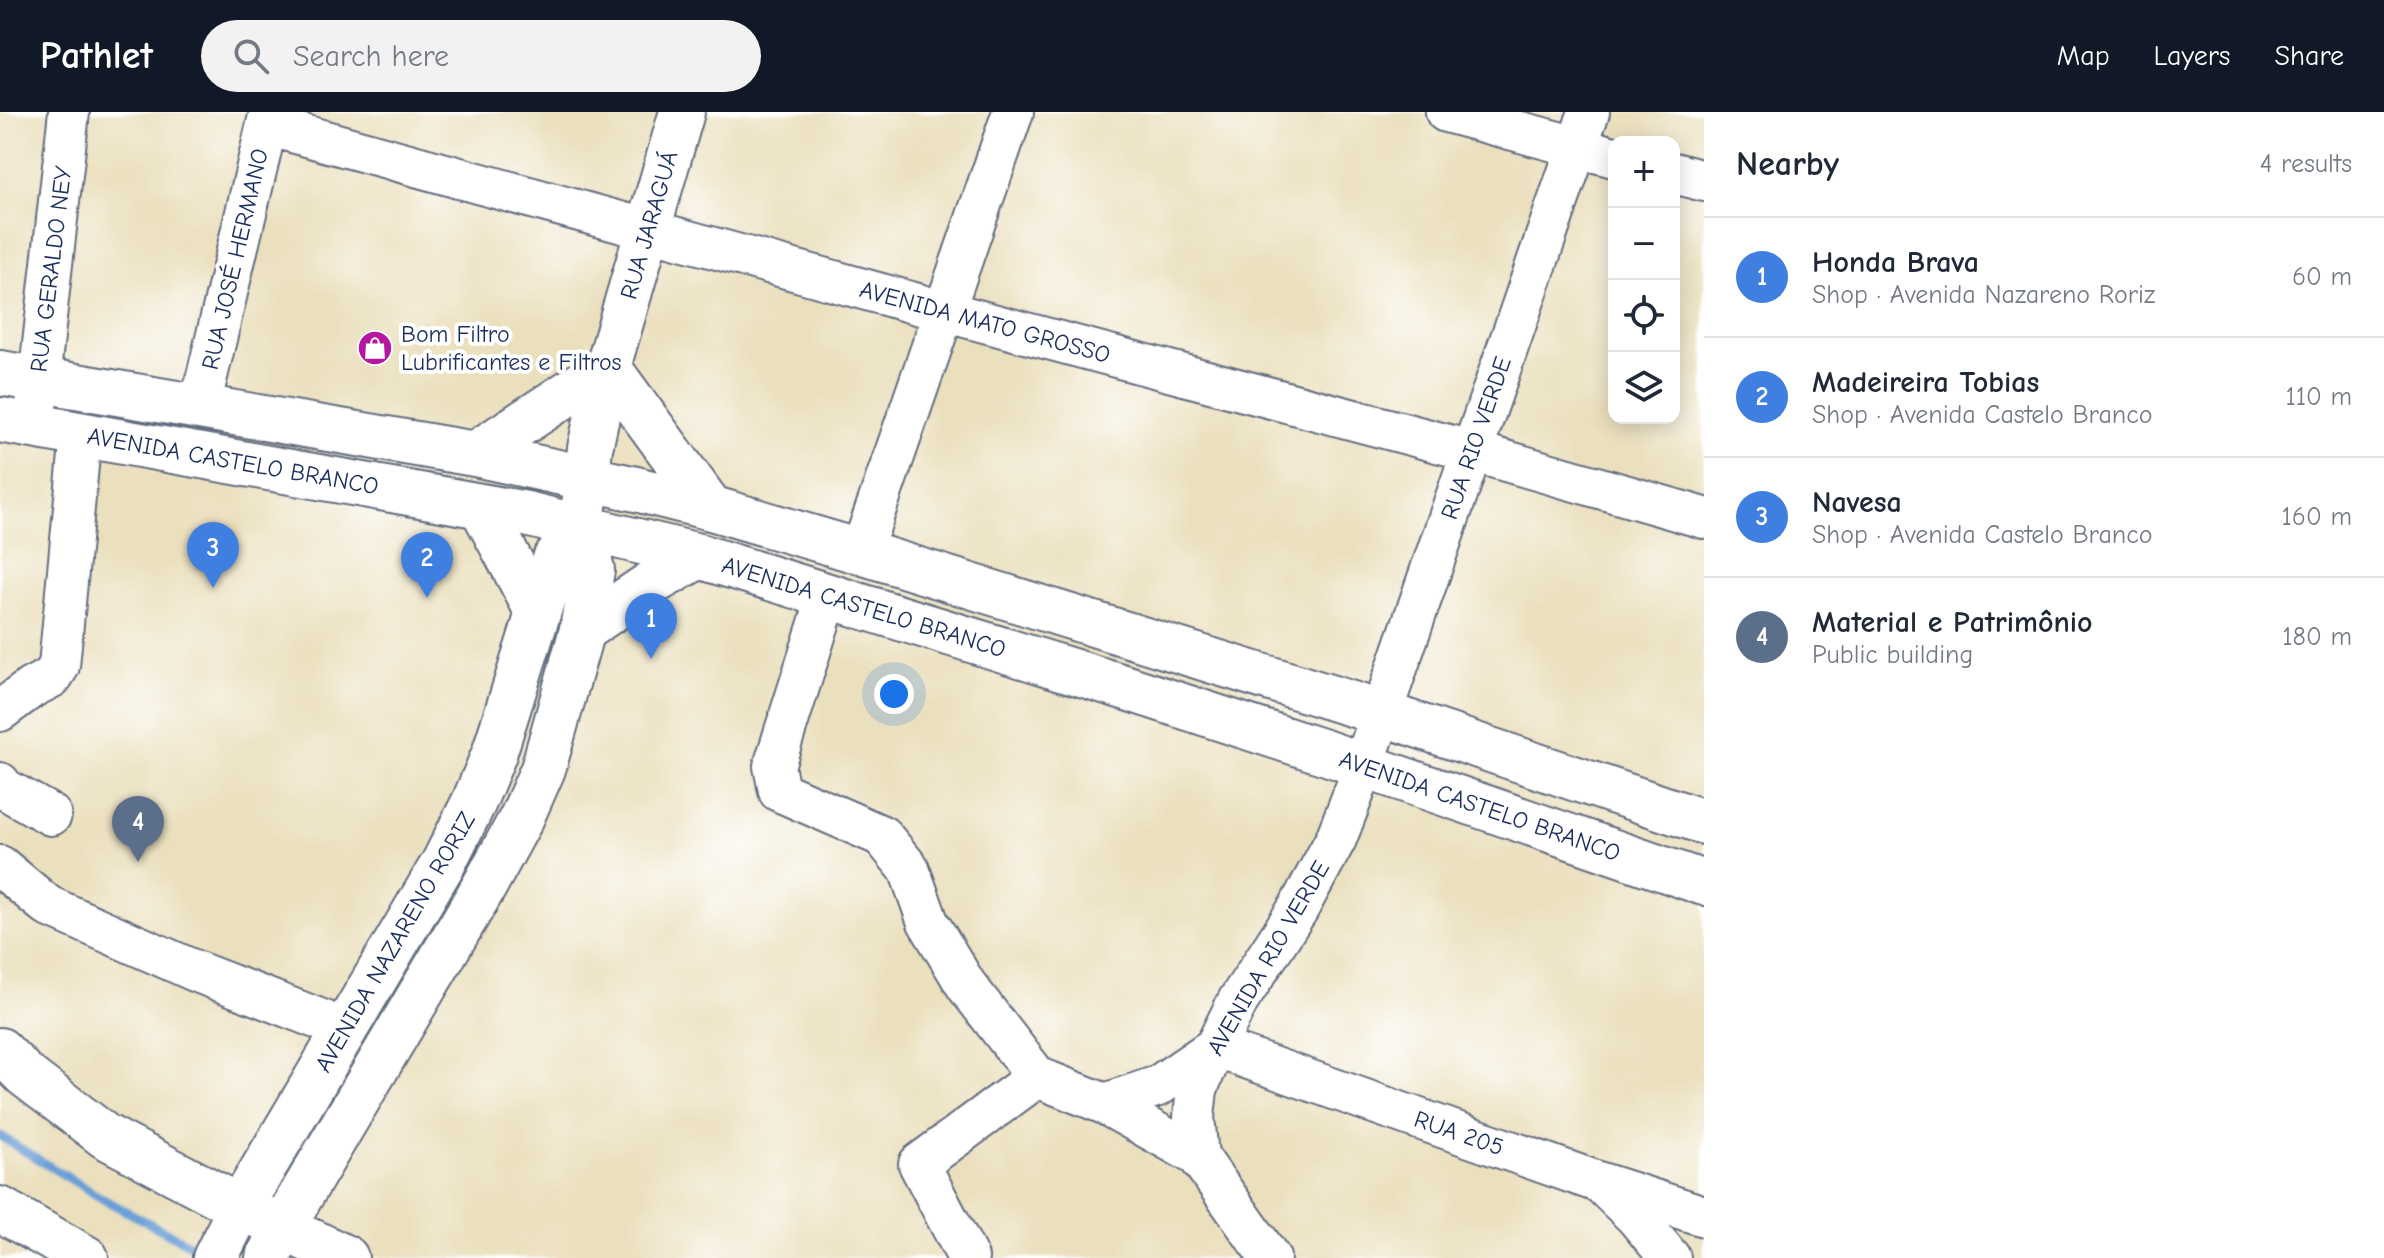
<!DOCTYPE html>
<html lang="en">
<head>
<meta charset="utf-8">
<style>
  :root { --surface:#fff; --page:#f2f2f3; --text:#1f2937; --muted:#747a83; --line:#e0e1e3; --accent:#111827 }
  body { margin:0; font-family:"Comic Neue",sans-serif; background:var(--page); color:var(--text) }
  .controls { position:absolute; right:24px; top:24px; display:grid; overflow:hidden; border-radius:16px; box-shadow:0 4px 20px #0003 }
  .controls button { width:72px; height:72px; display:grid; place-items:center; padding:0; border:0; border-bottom:2px solid var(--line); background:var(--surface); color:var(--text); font:40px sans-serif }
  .you { position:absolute; left:894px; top:582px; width:28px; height:28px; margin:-20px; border:6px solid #fff; border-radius:50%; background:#1a73e8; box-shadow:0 0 0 12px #1a73e833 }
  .badge { display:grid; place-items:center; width:52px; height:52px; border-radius:50%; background:var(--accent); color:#fff; font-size:26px; font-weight:700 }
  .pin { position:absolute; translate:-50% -66px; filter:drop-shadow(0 2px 4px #0008) }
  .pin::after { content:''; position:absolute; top:42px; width:28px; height:24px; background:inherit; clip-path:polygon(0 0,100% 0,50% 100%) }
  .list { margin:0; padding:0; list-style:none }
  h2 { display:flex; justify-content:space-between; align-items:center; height:104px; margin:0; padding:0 32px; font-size:34px }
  h2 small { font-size:26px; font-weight:400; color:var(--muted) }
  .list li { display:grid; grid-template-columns:52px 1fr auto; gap:24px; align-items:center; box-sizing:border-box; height:120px; padding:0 32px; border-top:2px solid var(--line) }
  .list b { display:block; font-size:30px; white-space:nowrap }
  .list p { margin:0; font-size:26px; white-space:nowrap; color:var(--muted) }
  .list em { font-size:26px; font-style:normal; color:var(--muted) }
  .icon { flex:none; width:44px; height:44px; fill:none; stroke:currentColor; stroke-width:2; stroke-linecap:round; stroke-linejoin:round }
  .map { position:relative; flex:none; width:1704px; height:1146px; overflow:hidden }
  header { display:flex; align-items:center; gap:48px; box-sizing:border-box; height:112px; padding:0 40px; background:var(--accent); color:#fff }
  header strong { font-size:38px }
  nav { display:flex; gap:44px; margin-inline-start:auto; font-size:28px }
  .search { width:560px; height:72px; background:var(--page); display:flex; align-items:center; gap:20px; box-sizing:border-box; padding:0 28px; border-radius:44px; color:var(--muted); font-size:30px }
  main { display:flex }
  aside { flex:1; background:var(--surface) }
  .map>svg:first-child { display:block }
</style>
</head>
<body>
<header>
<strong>Pathlet</strong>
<div class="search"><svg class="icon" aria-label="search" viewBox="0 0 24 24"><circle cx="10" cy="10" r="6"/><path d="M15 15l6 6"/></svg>Search here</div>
<nav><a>Map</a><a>Layers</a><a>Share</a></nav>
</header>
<main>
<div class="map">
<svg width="1704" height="1146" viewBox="0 0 1704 1146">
  <rect width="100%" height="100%" fill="#fff"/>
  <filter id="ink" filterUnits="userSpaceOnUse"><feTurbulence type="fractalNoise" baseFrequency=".0125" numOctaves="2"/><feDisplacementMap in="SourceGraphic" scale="16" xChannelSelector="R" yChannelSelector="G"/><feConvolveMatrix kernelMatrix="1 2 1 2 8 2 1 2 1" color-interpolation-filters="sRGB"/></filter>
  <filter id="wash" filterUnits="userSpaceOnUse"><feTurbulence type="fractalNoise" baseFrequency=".006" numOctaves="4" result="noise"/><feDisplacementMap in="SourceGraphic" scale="32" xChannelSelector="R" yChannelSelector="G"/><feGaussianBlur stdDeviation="1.8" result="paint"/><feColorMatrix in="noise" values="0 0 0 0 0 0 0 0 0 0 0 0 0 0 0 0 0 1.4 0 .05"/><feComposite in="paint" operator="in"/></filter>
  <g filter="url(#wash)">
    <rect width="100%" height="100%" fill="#ebe0be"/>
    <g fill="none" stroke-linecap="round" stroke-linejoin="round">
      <path stroke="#6a9fd7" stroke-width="9" d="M0 1024 103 1087 206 1141"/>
    </g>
  </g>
  <g filter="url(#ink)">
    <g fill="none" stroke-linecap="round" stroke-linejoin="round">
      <g stroke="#646d80" stroke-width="44">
        <path id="minor" d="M1446 0 1614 45
          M267 13 943 199 1471 339 1704 406
          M1674 61 1704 69
          M200 294 270 0
          M34 313 69 0
          M861 440 1013 0
          M828 483 774 654 779 679 882 724 909 757 928 810 966 873 1037 965 1105 992 1198 1044 1270 1146
          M0 599 31 576 52 565 59 554 81 322
          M0 671 3 676 51 703
          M0 754 48 794 195 859 324 909 344 921
          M1215 935 1601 1071 1704 1104
          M1105 992 1158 974 1215 935
          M1198 1044 1194 1005 1197 977 1215 935 1238 889 1298 797 1336 727 1355 678 1589 0
          M1606 1076 1635 1104 1670 1146
          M968 1146 919 1052 1037 965"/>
      </g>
      <g stroke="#646d80" stroke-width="48">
        <path id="major" d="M608 255 711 396
          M0 261 475 342 636 377 711 396 861 440 1381 601 1704 710
          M0 308 526 402 699 444 1127 576 1327 641 1704 771
          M475 342 608 255
          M481 394 537 499
          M582 518 652 471 699 444
          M0 938 25 963 105 1024 217 1083 346 1146
          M0 1097 86 1146
          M215 1146 241 1094 444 750 474 690 494 642 555 447 582 414
          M268 1146 283 1114 485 773 522 705 543 657 582 518 592 458 582 414 590 336 608 255 682 0"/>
      </g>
      <use href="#minor" stroke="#fff" stroke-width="40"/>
      <use href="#major" stroke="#fff" stroke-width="44"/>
    </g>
  </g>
  <defs>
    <g id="shop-disc" transform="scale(1.8)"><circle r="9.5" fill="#b5179e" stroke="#fff"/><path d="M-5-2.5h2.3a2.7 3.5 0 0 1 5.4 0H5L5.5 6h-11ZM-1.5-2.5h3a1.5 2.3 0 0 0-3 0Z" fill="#fff"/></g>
  </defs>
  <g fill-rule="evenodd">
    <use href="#shop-disc" x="375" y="236"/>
  </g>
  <g text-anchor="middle" stroke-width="8" stroke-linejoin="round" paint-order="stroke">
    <g font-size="24" fill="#1b2f5e" stroke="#fff">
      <text transform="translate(649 113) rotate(-74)" y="8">RUA JARAGUÁ</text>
      <text transform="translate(235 147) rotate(-77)" y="8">RUA JOSÉ HERMANO</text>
      <text transform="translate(51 157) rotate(-83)" y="8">RUA GERALDO NEY</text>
      <text transform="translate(985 210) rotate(15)" y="8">AVENIDA MATO GROSSO</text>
      <text transform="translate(1476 326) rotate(-71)" y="8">RUA RIO VERDE</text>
      <text transform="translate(233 349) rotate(10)" y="8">AVENIDA CASTELO BRANCO</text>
      <text transform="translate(864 495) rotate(17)" y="8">AVENIDA CASTELO BRANCO</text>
      <text transform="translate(1480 694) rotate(19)" y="8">AVENIDA CASTELO BRANCO</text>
      <text transform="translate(395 830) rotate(-60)" y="8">AVENIDA NAZARENO RORIZ</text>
      <text transform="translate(1268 846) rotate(-60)" y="8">AVENIDA RIO VERDE</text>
      <text transform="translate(1459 1021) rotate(19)" y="8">RUA 205</text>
    </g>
    <g font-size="24" fill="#1b2f5e" stroke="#fff" text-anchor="start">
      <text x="401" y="230">Bom Filtro<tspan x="401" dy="28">Lubrificantes e Filtros</tspan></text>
    </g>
  </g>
</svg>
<div class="controls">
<button>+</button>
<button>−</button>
<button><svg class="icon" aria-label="locate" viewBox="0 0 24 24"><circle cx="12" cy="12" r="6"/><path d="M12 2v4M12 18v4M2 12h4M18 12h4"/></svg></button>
<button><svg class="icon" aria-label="layers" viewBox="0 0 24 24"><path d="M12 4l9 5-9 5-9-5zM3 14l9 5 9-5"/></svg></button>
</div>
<div class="you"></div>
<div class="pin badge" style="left:651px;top:547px;background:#3f7fe0">1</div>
<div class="pin badge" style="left:427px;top:486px;background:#3f7fe0">2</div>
<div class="pin badge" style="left:213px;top:476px;background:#3f7fe0">3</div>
<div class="pin badge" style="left:138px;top:750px;background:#5c6f8a">4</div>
</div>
<aside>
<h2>Nearby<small>4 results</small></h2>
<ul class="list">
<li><span class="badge" style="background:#3f7fe0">1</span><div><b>Honda Brava</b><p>Shop · Avenida Nazareno Roriz</p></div><em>60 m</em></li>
<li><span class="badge" style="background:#3f7fe0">2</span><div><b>Madeireira Tobias</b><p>Shop · Avenida Castelo Branco</p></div><em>110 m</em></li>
<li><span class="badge" style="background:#3f7fe0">3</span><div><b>Navesa</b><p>Shop · Avenida Castelo Branco</p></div><em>160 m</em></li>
<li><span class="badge" style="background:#5c6f8a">4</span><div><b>Material e Patrimônio</b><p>Public building</p></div><em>180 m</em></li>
</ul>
</aside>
</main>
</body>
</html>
